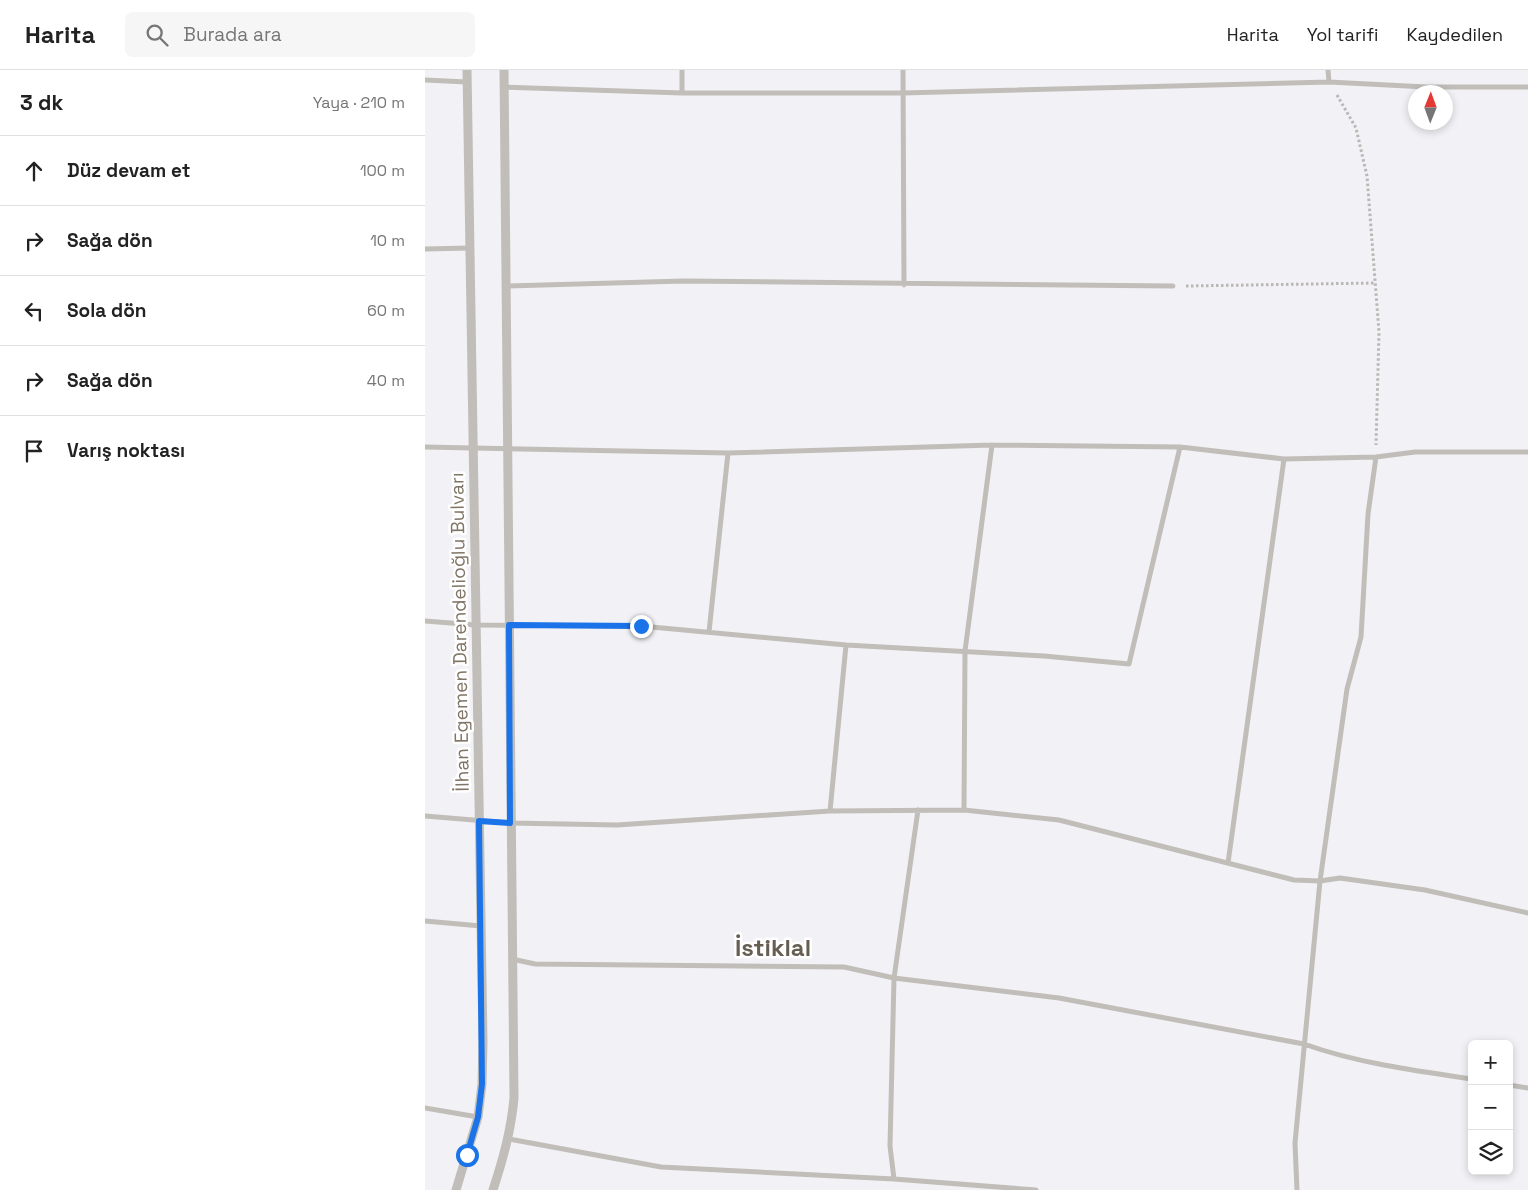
<!DOCTYPE html>
<html lang="tr">
<head>
<meta charset="utf-8">
<style>
  :root { --surface:#fff; --page:#f6f6f6; --text:#222; --muted:#767676; --line:#e0e0e0 }
  body { margin:0; font-family:"Space Grotesk",sans-serif; background:var(--page); color:var(--text) }
  .controls { position:absolute; right:15px; bottom:15px; display:grid; overflow:hidden; border-radius:8px; box-shadow:0 2px 8px #0003 }
  .controls button { width:45px; height:45px; display:grid; place-items:center; padding:0; border:0; border-bottom:1px solid var(--line); background:var(--surface); color:var(--text); font:25px sans-serif }
  .compass { position:absolute; left:983px; top:15px; width:45px; height:45px; border-radius:50%; background:var(--surface); box-shadow:0 2px 8px #0003; rotate:1deg }
  .stop { position:absolute; width:15px; height:15px; margin:-11px; border:4px solid #1a73e8; border-radius:50%; background:#fff }
  .stop.end { background:#1a73e8; border-color:#fff; box-shadow:0 1px 5px #0008 }
  .list { margin:0; padding:0; list-style:none }
  h2 { display:flex; justify-content:space-between; align-items:center; height:65px; margin:0; padding:0 20px; font-size:21px }
  h2 small { font-size:16px; font-weight:400; color:var(--muted) }
  .list li { display:grid; grid-template-columns:32px 1fr auto; gap:15px; align-items:center; box-sizing:border-box; height:70px; padding:0 20px; border-top:1px solid var(--line) }
  .list b { display:block; font-size:19px; white-space:nowrap }
  .list em { font-size:16px; font-style:normal; color:var(--muted) }
  .icon { flex:none; width:28px; height:28px; fill:none; stroke:currentColor; stroke-width:2; stroke-linecap:round; stroke-linejoin:round }
  .map { position:relative; flex:none; width:1103px; height:1120px; overflow:hidden }
  header { display:flex; align-items:center; gap:30px; box-sizing:border-box; height:70px; padding:0 25px; background:var(--surface); border-bottom:1px solid var(--line) }
  header strong { font-size:24px }
  nav { display:flex; gap:28px; margin-inline-start:auto; font-size:18px }
  .search { width:350px; height:45px; background:var(--page); display:flex; align-items:center; gap:12px; box-sizing:border-box; padding:0 18px; border-radius:8px; color:var(--muted); font-size:19px }
  main { display:flex }
  aside { flex:1; background:var(--surface) }
  .map>svg:first-child { display:block }
</style>
</head>
<body>
<header>
<strong>Harita</strong>
<div class="search"><svg class="icon" aria-label="search" viewBox="0 0 24 24"><circle cx="10" cy="10" r="6"/><path d="M15 15l6 6"/></svg>Burada ara</div>
<nav><a>Harita</a><a>Yol tarifi</a><a>Kaydedilen</a></nav>
</header>
<main>
<aside>
<h2>3 dk<small>Yaya · 210 m</small></h2>
<ul class="list">
<li><svg class="icon" aria-label="ahead" viewBox="0 0 24 24"><path d="M12 20V5M6 11l6-6 6 6"/></svg><div><b>Düz devam et</b></div><em>100 m</em></li>
<li><svg class="icon" aria-label="right" viewBox="0 0 24 24"><path d="M7 20v-9h11M14 6l5 5-5 5"/></svg><div><b>Sağa dön</b></div><em>10 m</em></li>
<li><svg class="icon" aria-label="left" viewBox="0 0 24 24"><path d="M17 20v-9H6M10 6l-5 5 5 5"/></svg><div><b>Sola dön</b></div><em>60 m</em></li>
<li><svg class="icon" aria-label="right" viewBox="0 0 24 24"><path d="M7 20v-9h11M14 6l5 5-5 5"/></svg><div><b>Sağa dön</b></div><em>40 m</em></li>
<li><svg class="icon" aria-label="arrive" viewBox="0 0 24 24"><path d="M6 21V4h12l-3 4 3 4H6"/></svg><div><b>Varış noktası</b></div></li>
</ul>
</aside>
<div class="map">
<svg width="1103" height="1120" viewBox="0 0 1103 1120">
  <rect width="100%" height="100%" fill="#f2f1f5"/>
  <g fill="none" stroke-linecap="round" stroke-linejoin="round">
    <path stroke="#bab7b4" stroke-width="3" stroke-dasharray="2.5 2.5" stroke-linecap="butt" d="M912 25 931 58 942 106 954 262 951 375
      M761 216 950 213"/>
    <path stroke="#c1beb9" stroke-width="5" d="M257 0V23
      M478 0 479 215
      M903 0 904 12
      M0 10 42 12
      M79 17 257 23H478L904 12 1001 17H1103
      M0 179 45 178
      M82 216 258 211 748 216
      M0 377 303 383 567 375 755 377 859 389 951 387 990 382H1103
      M951 387 943 444 936 567 922 619 895 811 915 808 1000 820 1103 843
      M0 551 51 555 216 556 421 575 619 586 704 594 755 377
      M284 562 303 383
      M539 740 540 581 567 375
      M405 741 421 575
      M0 746 85 753 192 755 405 741 539 740 634 750 869 810 895 811 870 1073 872 1120
      M803 793 859 389
      M0 851 56 856
      M87 889 110 894 419 897 469 908 634 928 879 974C932 993 991 1001 1047 1009
      M1084 1015 1103 1018
      M0 1038 53 1047
      M84 1069 236 1097 469 1109 611 1120
      M469 1109 465 1076 469 908 493 740"/>
    <path stroke="#c1beb9" stroke-width="9" d="M31 1120 53 1047 57 1014 58 972 42 0
      M68 1120C78 1089 86 1061 89 1028L79 0"/>
  </g>
  <g fill="none" stroke-linecap="round" stroke-linejoin="round">
    <path stroke="#1a73e8" stroke-width="6" d="M42 1085 53 1047 57 1014 54 751 85 753 84 555 216 556"/>
  </g>
  <g text-anchor="middle" stroke-width="5" stroke-linejoin="round" paint-order="stroke">
    <g font-size="19" fill="#807566" stroke="#fff">
      <text transform="translate(34 562) rotate(-91)" y="7">İlhan Egemen Darendelioğlu Bulvarı</text>
    </g>
    <g font-size="24" font-weight="bold" fill="#665e53" stroke="#fff">
      <text x="348" y="886">İstiklal</text>
    </g>
  </g>
</svg>
<div class="controls">
<button>+</button>
<button>−</button>
<button><svg class="icon" aria-label="layers" viewBox="0 0 24 24"><path d="M12 4l9 5-9 5-9-5zM3 14l9 5 9-5"/></svg></button>
</div>
<svg class="compass" viewBox="-18 -18 36 36"><path d="M0-13l5 13h-10z" fill="#e53935"/><path d="M0 13l5-13h-10z" fill="#767676"/></svg>
<div class="stop" style="left:42px;top:1085px"></div>
<div class="stop end" style="left:216px;top:556px"></div>
</div>
</main>
</body>
</html>
